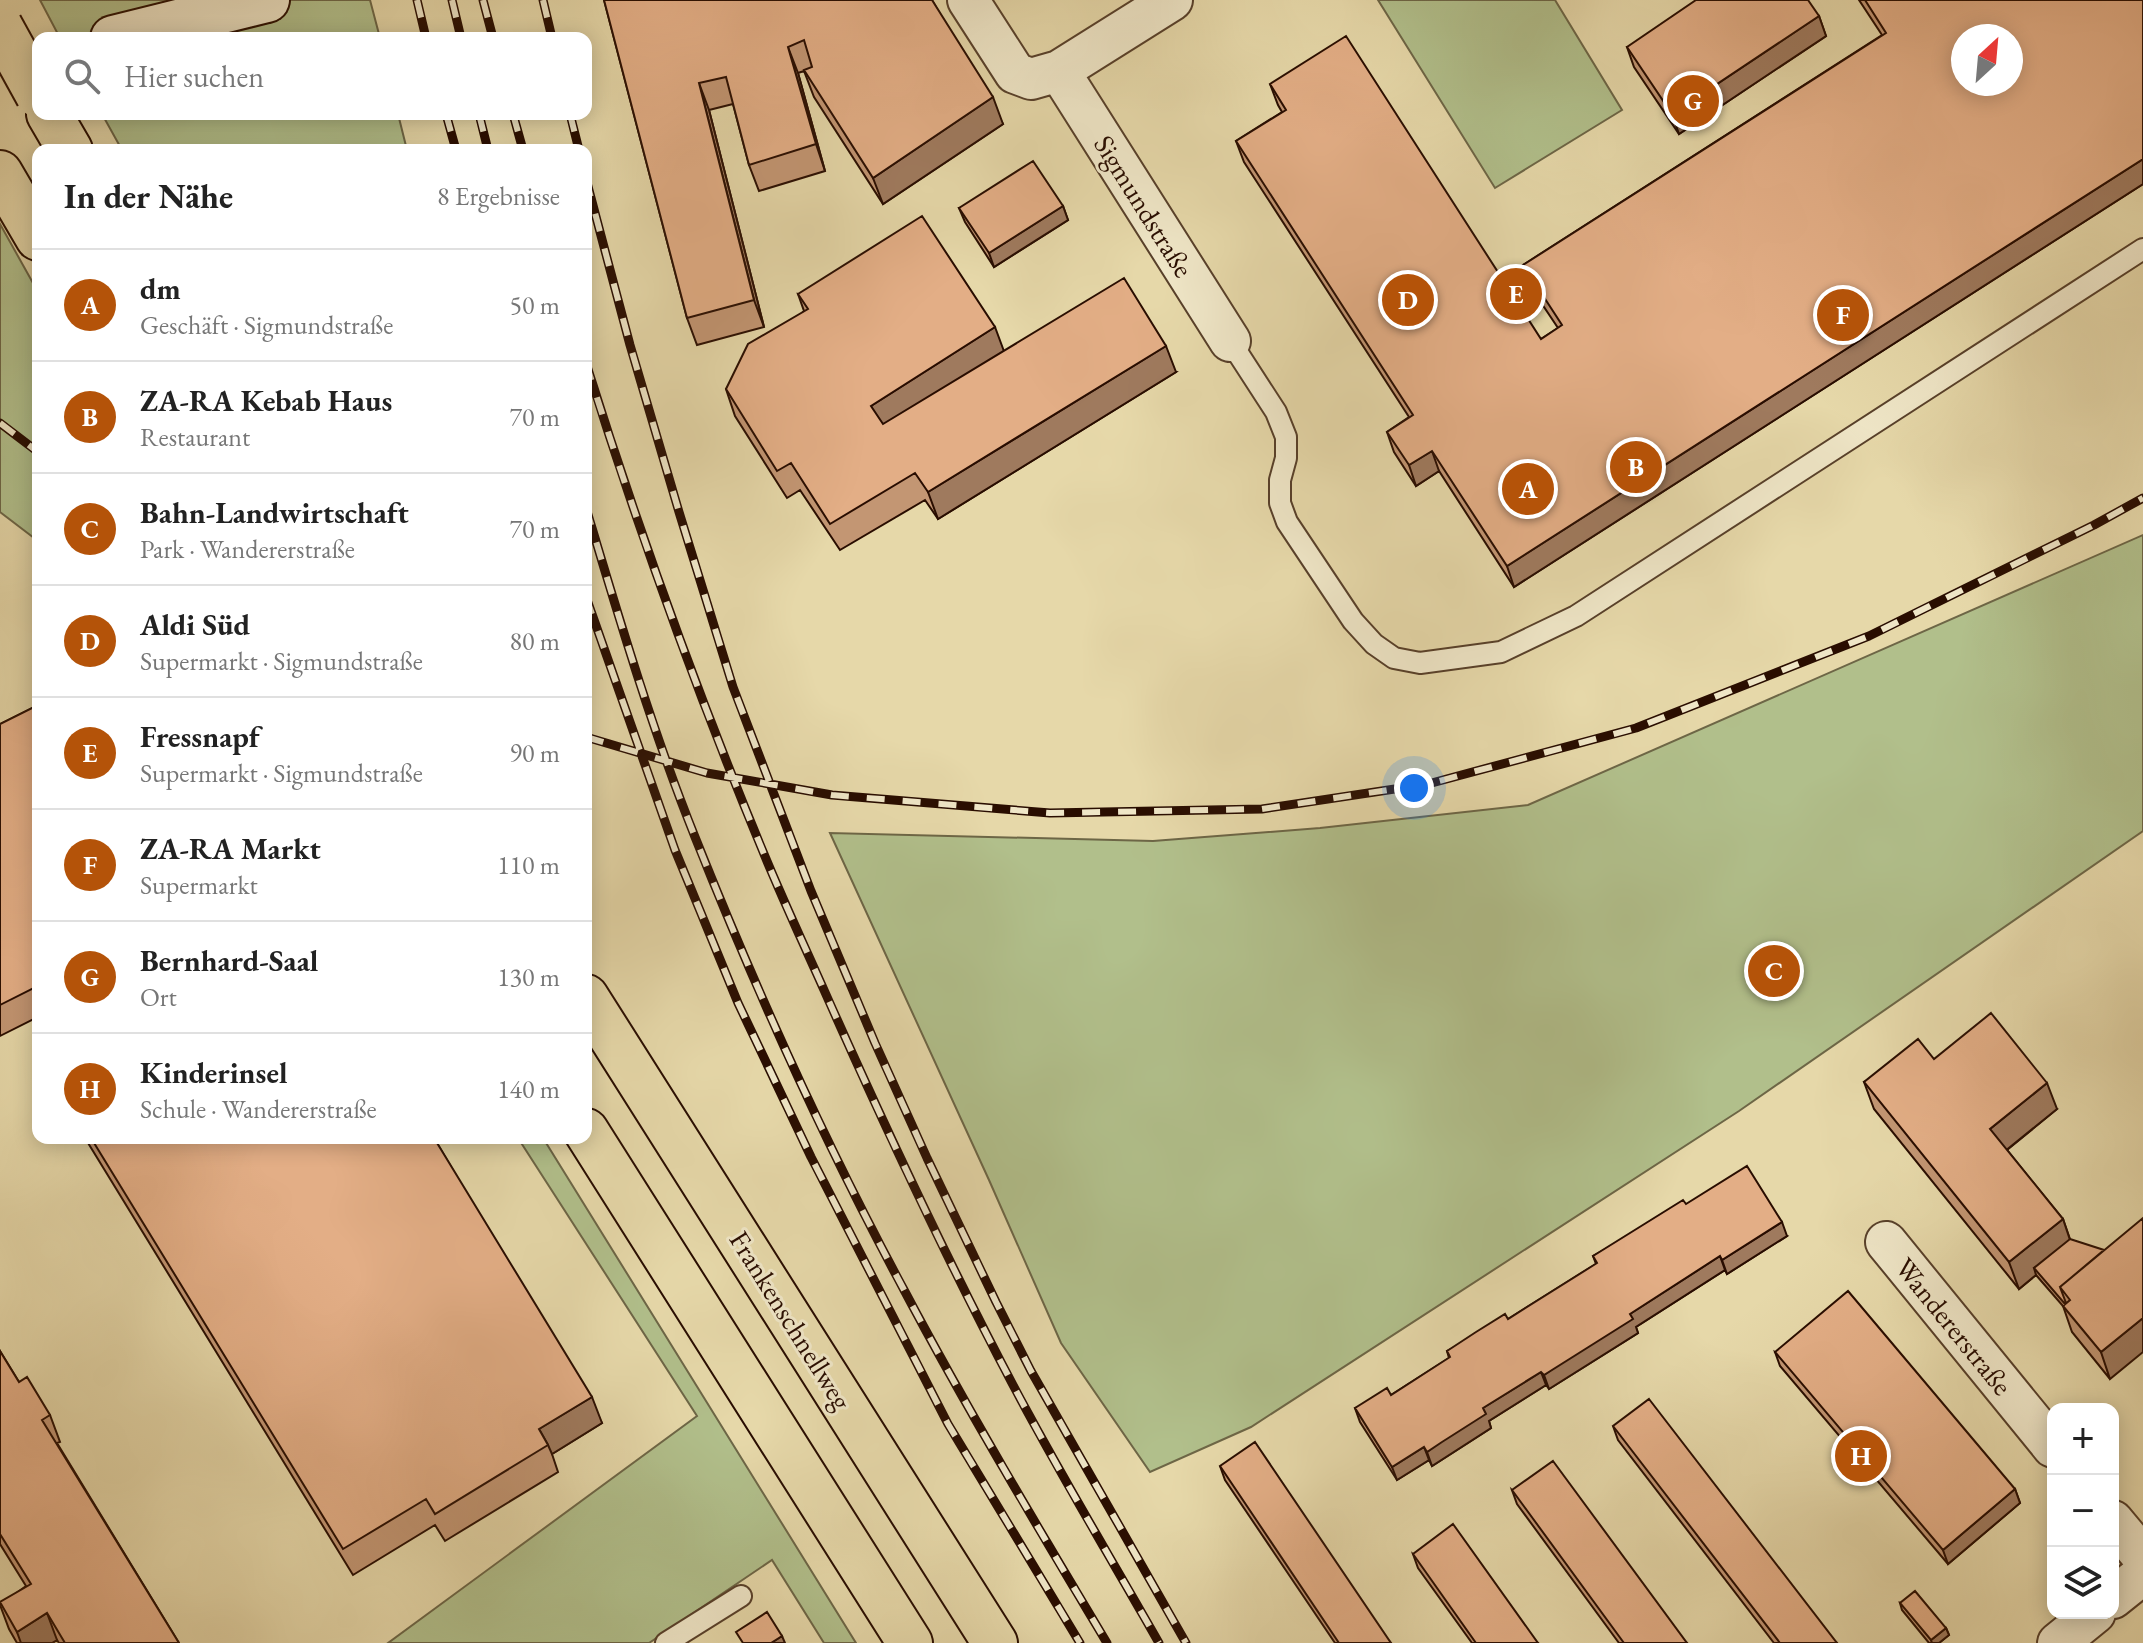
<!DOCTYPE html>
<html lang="de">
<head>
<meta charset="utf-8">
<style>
  :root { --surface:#fff; --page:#f2f2f2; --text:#222; --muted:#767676; --line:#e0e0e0; --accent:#b45309 }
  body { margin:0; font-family:"EB Garamond",serif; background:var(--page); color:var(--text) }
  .controls { position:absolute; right:24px; bottom:24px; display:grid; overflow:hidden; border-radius:16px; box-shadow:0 4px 20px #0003 }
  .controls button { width:72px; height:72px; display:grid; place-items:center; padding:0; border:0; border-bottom:2px solid var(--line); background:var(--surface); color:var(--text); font:40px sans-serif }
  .compass { position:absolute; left:1951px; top:24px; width:72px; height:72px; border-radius:50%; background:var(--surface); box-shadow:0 4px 20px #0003; rotate:26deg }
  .you { position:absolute; left:1414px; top:788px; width:28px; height:28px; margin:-20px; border:6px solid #fff; border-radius:50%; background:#1a73e8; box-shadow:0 0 0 12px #1a73e833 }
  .badge { display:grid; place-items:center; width:52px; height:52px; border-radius:50%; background:var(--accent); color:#fff; font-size:26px; font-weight:700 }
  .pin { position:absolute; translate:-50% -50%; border:4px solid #fff; box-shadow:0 2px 8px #0006 }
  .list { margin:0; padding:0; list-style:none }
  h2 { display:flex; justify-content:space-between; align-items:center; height:104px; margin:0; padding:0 32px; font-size:34px }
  h2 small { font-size:26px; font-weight:400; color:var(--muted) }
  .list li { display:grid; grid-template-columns:52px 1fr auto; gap:24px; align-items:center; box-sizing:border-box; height:112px; padding:0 32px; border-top:2px solid var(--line) }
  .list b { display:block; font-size:30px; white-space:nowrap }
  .list p { margin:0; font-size:26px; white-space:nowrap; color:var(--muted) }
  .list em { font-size:26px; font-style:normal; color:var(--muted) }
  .icon { flex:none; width:44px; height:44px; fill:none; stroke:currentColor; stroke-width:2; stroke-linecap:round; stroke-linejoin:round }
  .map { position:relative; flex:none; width:2143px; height:1643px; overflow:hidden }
  .search { position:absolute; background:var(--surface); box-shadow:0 4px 20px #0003; left:32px; top:32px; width:560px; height:88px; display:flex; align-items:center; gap:20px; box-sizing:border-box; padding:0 28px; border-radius:16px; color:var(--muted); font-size:30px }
  .panel { position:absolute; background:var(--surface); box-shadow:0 4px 20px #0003; left:32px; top:144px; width:560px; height:1000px; border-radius:16px }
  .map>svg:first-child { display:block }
</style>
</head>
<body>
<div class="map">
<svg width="2143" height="1643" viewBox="0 0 2143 1643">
  <rect width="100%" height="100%" fill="#e6d8a9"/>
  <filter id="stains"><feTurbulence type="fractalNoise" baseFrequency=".0025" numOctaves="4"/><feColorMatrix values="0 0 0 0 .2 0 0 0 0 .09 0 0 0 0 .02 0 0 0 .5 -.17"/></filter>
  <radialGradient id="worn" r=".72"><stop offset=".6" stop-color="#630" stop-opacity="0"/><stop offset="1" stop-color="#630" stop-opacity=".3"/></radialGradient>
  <path fill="#b1bf8b" stroke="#6d6646" stroke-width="2" d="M40 0H370L380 38H60Z
    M1378 0H1555L1622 110 1495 188Z
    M102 114H398L407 150H122Z
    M0 224 38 292V541L0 512Z
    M2143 535V831L1739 1111 1251 1427 1150 1472 1061 1343 989 1180 830 833 1153 841 1320 828 1528 805Z
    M518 1138H543L856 1643H824L772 1560 649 1643H388L697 1416Z"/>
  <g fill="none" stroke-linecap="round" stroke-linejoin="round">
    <g stroke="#58402a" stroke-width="24">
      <path id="lane" d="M1230 341 1276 412 1286 437V458L1280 480V503L1287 522 1353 621 1374 644 1394 658 1420 663 1501 652 1576 616 2143 249
        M666 1643 741 1596"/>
    </g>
    <g stroke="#58402a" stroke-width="44">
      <path id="street" d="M968 0 1015 73 1031 79 1059 71 1172 0
        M1059 71 1230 341
        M1886 1242 2053 1447
        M2113 1521 2143 1557
        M2113 1598 2143 1574
        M2058 1643 2095 1613"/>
    </g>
    <g stroke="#290d00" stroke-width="48">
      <path id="secondary" d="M113 38 267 0"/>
    </g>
    <g stroke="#290d00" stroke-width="48">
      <path id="highway" d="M49 114 70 150
        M0 173 38 238
        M586 997 995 1643
        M586 1131 910 1643"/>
    </g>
    <use href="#lane" stroke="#efe6c7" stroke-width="20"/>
    <use href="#street" stroke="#efe6c7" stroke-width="40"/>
    <use href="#secondary" stroke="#efe6c7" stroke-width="44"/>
    <use href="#highway" stroke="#e6d8a9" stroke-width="44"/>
    <g stroke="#290d00" stroke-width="9">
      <path id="rail" d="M417 0 426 38
        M452 0 461 38
        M483 0 493 38
        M543 0 552 38
        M446 114 456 150
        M479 114 488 150
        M513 114 523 150
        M570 114 579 150
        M586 179 630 345 679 512 733 687 811 891 875 1043 927 1158 996 1302 1031 1371 1186 1643
        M586 363C638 529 697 693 764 854 783 900 804 945 824 990 883 1123 945 1256 1013 1385 1059 1472 1110 1557 1159 1643
        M0 423 38 452
        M586 508C619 618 652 730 695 837 756 990 825 1143 903 1288 967 1409 1037 1526 1107 1643
        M586 597 675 850 738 1003 811 1157 948 1424 1080 1643
        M586 737 707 773 832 795 1050 813 1262 809 1428 784 1636 728 1869 636 2094 525 2143 498"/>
    </g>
    <use href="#rail" stroke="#efe6c7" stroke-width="6" stroke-dasharray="18" stroke-linecap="butt"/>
    <g stroke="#290d00" stroke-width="48" stroke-linecap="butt">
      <path id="highway-bridge" d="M0 26 38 95"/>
    </g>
    <use href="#highway-bridge" stroke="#e6d8a9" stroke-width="44"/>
  </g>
  <path fill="#c39673" stroke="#290d00" stroke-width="2" d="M604 0H932L1003 124 883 204 814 97 804 71 798 73 825 171 759 191 749 165 733 104 709 110 764 327 697 345 687 318Z
    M1859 0H2143V184L1514 587 1439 471 1416 486 1394 452 1387 432 1409 417 1244 162 1236 141 1282 112 1278 105 1270 84 1541 339 1558 328 1530 286 1523 265 1882 35Z
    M1819 16 1826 36 1679 134 1634 67 1627 47Z
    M1063 206 1068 220 994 267 965 222 959 208Z
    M798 294 1004 351 1176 372 938 519 925 500 840 550 800 490 787 498 735 416 726 389 804 311Z
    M38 705V1017L0 1036V724Z
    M1934 1059 2057 1109 2007 1150 2063 1219 2070 1239 2110 1379 2072 1332 2063 1306 2036 1275 2019 1289 1874 1109 1864 1082Z
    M85 1138H434L602 1423 552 1454 558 1472 445 1541 435 1525 353 1575Z
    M1686 1204 1787 1236 1727 1274 1725 1270 1636 1327 1638 1333 1549 1389 1546 1385 1489 1421 1491 1428 1432 1466 1429 1460 1397 1480 1360 1422 1355 1408 1391 1395 1449 1358 1447 1351 1508 1319 1596 1264 1593 1256Z
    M0 1351 19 1382 50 1415 60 1442 57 1443 179 1643H59L57 1640 52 1643H17L9 1629 0 1605 26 1586 0 1544Z
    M1775 1352 2015 1489 2020 1503 1948 1564 1780 1366Z
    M1613 1426 1837 1643H1774L1618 1440Z
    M1220 1466 1391 1643H1335L1225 1480Z
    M1512 1490 1687 1643H1619L1517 1504Z
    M1413 1554 1538 1643H1472L1418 1568Z
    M1900 1603 1946 1628 1949 1635 1939 1643H1929L1902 1610Z"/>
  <path fill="#9f7a5e" stroke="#290d00" stroke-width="2" d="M1819 16 1826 36 1679 134 1672 114Z
    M788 47 798 73 825 171 816 144Z
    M699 83 709 110 764 327 754 300Z
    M993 97 1003 124 883 204 873 178Z
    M2143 159V184L1514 587 1507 566Z
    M1063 206 1068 220 994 267 989 253Z
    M995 327 1005 354 881 433 871 406Z
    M1166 346 1176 372 938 519 928 492Z
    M1432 451 1439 471 1416 486 1409 465Z
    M2047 1083 2057 1109 1999 1156 1990 1129Z
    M2063 1219 2072 1246 2034 1268 2036 1275 2019 1289 2009 1262Z
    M1782 1222 1787 1236 1727 1274 1722 1260Z
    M1720 1256 1725 1270 1636 1327 1638 1333 1549 1389 1544 1375 1630 1314Z
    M2143 1318V1352L2110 1379 2101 1352Z
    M1541 1372 1546 1385 1489 1421 1491 1428 1432 1466 1427 1452 1483 1408Z
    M592 1397 602 1423 552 1454 548 1445 539 1429Z
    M1424 1447 1429 1460 1397 1480 1392 1467Z
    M2015 1489 2020 1503 1948 1564 1943 1550Z
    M47 1613 57 1640 52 1643H21L17 1632Z
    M1946 1628 1949 1635 1939 1643H1932L1931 1640Z
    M782 1636 785 1643H771Z"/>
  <path fill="#e3ae86" stroke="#290d00" stroke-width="2" fill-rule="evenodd" d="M604 0H932L993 97 873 178 804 70 812 67 804 40 788 47 816 144 749 165 726 77 699 83 754 300 687 318Z
    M1696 0H1808L1819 16 1672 114 1627 47Z
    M1865 0H2143V159L1507 566 1432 451 1409 465 1387 432 1413 415 1236 141 1286 110 1270 84 1346 36 1541 339 1562 325 1523 265 1886 33ZM1963 36H2011V84H1963Z
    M1033 161 1063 206 989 253 959 208Z
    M922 216 995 327 871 406 883 424 1124 278 1166 346 928 492 915 473 830 524 791 463 777 471 726 389 748 344 808 309 798 294Z
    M38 705V986L0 1005V724Z
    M1991 1013 2047 1083 1990 1129 2063 1219 2009 1262 1864 1082 1918 1039 1934 1059Z
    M91 1138H434L592 1397 539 1429 548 1445 435 1514 426 1499 343 1549Z
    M1747 1166 1782 1222 1722 1260 1720 1256 1630 1314 1633 1319 1544 1375 1541 1372 1483 1408 1486 1414 1442 1442 1427 1452 1424 1447 1392 1467 1355 1408 1387 1388 1391 1395 1450 1357 1447 1351 1476 1332 1505 1314 1508 1319 1597 1263 1593 1256 1683 1200 1686 1204Z
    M2143 1218V1318L2101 1352 2063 1306 2070 1300 2060 1287Z
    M2070 1239 2104 1250 2060 1287 2066 1303 2065 1304 2034 1268Z
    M1848 1291 2015 1489 1943 1550 1775 1352Z
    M0 1351 19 1382 27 1377 50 1415 42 1420 179 1643H65L47 1613 17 1632 0 1602 31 1584 0 1534Z
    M1649 1399 1837 1643H1780L1613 1426Z
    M1255 1442 1391 1643H1339L1220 1466Z
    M1553 1461 1687 1643H1624L1512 1490Z
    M1453 1524 1538 1643H1476L1413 1554Z
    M1915 1591 1946 1628 1931 1640 1900 1603Z
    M767 1612 782 1636 771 1643H743L736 1632Z"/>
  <g text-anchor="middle" stroke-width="6" stroke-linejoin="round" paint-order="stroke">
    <g font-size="28" fill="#290d00" stroke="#efe6c7">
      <text transform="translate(1144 206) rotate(58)" y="10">Sigmundstraße</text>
      <text transform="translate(791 1320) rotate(58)" y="10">Frankenschnellweg</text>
      <text transform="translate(1954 1326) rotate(51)" y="10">Wandererstraße</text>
    </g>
  </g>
  <rect width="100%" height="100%" filter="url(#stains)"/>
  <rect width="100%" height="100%" fill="url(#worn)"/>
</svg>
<div class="controls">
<button>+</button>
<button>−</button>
<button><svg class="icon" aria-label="layers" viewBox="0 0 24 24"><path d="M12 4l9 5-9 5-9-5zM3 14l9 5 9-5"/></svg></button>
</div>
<svg class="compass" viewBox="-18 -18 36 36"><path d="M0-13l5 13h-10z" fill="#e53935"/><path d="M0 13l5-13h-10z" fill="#767676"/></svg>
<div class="you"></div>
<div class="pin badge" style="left:1528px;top:489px">A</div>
<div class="pin badge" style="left:1636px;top:467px">B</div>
<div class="pin badge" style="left:1774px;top:971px">C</div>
<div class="pin badge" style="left:1408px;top:300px">D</div>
<div class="pin badge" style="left:1516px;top:294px">E</div>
<div class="pin badge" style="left:1843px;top:315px">F</div>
<div class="pin badge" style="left:1693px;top:101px">G</div>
<div class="pin badge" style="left:1861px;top:1456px">H</div>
<div class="search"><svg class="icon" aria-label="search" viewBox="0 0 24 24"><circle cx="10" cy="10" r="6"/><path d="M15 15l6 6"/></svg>Hier suchen</div>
<section class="panel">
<h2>In der Nähe<small>8 Ergebnisse</small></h2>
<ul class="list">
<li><span class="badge">A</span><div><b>dm</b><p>Geschäft · Sigmundstraße</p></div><em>50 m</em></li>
<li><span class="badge">B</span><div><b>ZA-RA Kebab Haus</b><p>Restaurant</p></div><em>70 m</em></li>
<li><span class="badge">C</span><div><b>Bahn-Landwirtschaft</b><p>Park · Wandererstraße</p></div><em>70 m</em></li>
<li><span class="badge">D</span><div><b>Aldi Süd</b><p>Supermarkt · Sigmundstraße</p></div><em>80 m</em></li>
<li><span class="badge">E</span><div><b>Fressnapf</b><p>Supermarkt · Sigmundstraße</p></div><em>90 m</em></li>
<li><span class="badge">F</span><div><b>ZA-RA Markt</b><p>Supermarkt</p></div><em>110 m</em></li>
<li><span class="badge">G</span><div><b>Bernhard-Saal</b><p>Ort</p></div><em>130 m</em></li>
<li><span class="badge">H</span><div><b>Kinderinsel</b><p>Schule · Wandererstraße</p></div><em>140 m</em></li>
</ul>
</section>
</div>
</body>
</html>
